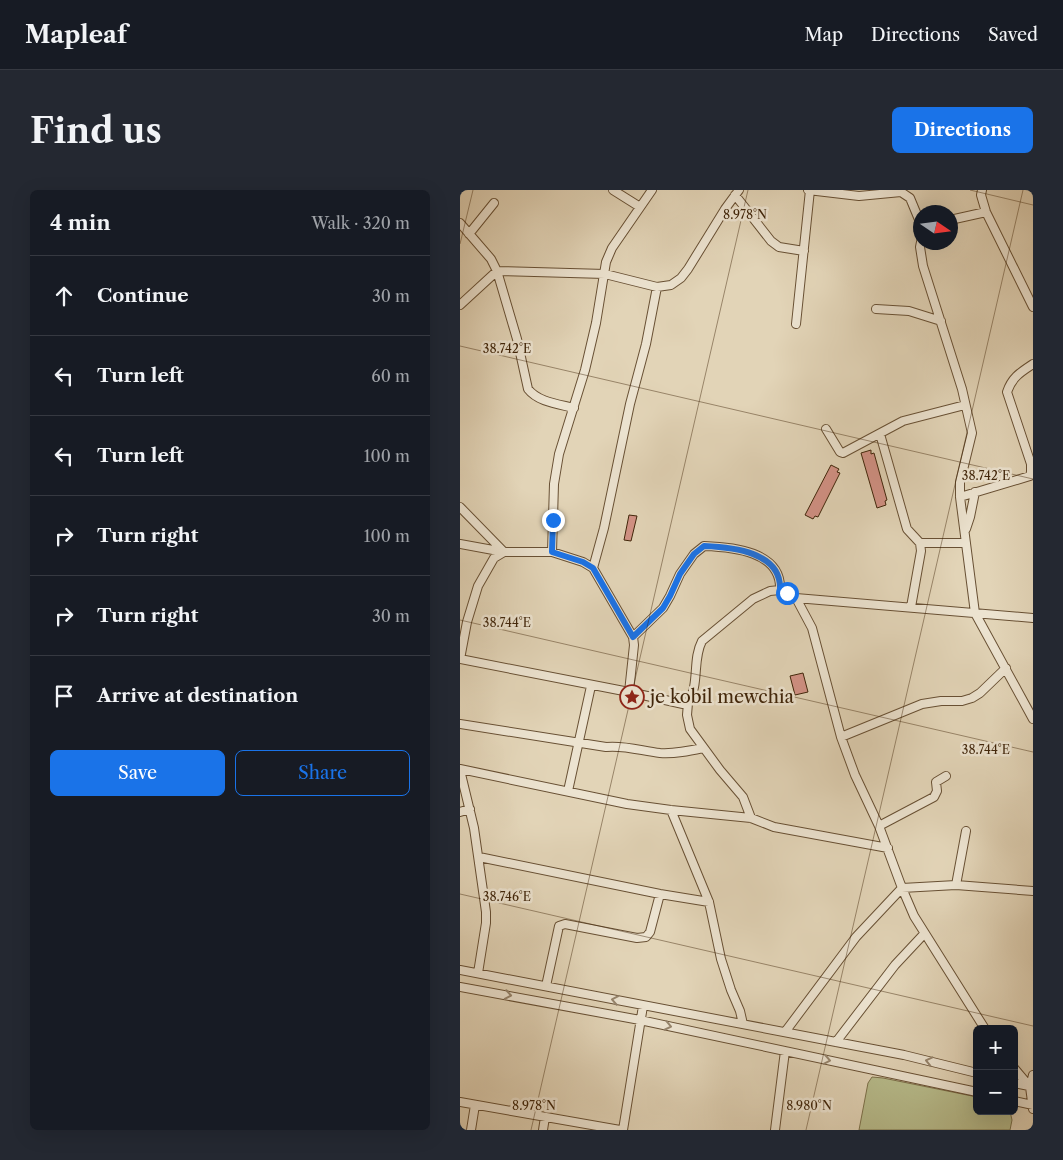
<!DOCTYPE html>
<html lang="en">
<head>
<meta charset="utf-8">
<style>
  :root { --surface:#171b24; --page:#242831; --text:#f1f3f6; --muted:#9ea1a6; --line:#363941; --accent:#1a73e8 }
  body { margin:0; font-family:"Libre Caslon Text",serif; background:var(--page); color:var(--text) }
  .controls { position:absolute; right:15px; bottom:15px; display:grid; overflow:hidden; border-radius:8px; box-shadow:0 5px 20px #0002 }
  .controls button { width:45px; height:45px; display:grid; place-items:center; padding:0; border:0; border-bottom:1px solid var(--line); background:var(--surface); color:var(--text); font:25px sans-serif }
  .compass { position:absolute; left:453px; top:15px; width:45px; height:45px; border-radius:50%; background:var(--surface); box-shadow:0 5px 20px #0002; rotate:103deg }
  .stop { position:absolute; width:15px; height:15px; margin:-11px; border:4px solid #1a73e8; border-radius:50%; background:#fff }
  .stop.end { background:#1a73e8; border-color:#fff; box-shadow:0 1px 5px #0008 }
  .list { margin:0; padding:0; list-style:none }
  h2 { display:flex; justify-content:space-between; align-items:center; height:65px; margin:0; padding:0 20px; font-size:21px }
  h2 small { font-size:16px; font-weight:400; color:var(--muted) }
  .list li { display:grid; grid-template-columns:32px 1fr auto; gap:15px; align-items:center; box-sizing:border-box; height:80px; padding:0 20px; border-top:1px solid var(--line) }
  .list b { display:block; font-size:19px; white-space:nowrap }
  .list em { font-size:16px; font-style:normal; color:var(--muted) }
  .actions { display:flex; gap:10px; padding:15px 20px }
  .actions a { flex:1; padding:11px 0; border:1px solid var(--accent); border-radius:8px; text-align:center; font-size:18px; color:var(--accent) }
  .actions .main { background:var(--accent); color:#fff }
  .icon { flex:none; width:28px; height:28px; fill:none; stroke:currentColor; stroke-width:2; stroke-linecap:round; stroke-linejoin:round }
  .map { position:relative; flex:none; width:573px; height:940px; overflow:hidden; border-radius:8px }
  header { display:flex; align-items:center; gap:30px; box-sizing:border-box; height:70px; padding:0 25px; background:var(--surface); border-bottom:1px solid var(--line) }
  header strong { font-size:24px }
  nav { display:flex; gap:28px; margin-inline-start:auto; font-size:18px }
  .intro { display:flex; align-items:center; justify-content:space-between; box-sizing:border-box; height:120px; padding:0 30px }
  h1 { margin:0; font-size:35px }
  .button { padding:12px 22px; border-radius:8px; background:var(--accent); color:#fff; font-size:18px; font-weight:700 }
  main { display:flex; gap:30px; padding:0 30px }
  aside { flex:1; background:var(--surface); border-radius:8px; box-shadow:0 5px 20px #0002 }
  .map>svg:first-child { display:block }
</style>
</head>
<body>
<header>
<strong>Mapleaf</strong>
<nav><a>Map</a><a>Directions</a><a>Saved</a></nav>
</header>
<div class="intro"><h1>Find us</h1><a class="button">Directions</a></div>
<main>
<aside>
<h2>4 min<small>Walk · 320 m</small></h2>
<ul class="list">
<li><svg class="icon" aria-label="ahead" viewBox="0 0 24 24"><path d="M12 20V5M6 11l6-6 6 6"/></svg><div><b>Continue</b></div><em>30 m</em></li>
<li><svg class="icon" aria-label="left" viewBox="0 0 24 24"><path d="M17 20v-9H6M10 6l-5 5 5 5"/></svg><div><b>Turn left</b></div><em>60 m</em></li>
<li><svg class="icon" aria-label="left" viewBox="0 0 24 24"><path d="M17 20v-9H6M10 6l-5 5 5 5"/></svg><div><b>Turn left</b></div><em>100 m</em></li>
<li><svg class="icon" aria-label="right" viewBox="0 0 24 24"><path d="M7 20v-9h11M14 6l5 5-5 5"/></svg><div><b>Turn right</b></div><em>100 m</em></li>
<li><svg class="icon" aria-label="right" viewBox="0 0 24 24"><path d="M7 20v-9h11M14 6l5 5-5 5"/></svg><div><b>Turn right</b></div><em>30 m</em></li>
<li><svg class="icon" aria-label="arrive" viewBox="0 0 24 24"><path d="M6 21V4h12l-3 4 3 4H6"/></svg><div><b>Arrive at destination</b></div></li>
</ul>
<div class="actions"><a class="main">Save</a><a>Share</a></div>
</aside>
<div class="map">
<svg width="573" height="940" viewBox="0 0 573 940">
  <rect width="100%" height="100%" fill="#e2d4b7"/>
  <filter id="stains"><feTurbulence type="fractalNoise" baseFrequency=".004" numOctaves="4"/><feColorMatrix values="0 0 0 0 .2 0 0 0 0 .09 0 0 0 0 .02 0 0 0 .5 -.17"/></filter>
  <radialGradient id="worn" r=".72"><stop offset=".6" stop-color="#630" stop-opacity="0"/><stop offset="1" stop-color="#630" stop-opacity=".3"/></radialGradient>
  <path fill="#b7bc8c" stroke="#7b704a" d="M412 887 423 888 517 907V921H550L552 930 550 940H399L408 893Z"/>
  <path fill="#d39286" stroke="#3f2409" d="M411 260V264L414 263 427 310 425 311 426 315 417 318 401 263Z
    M371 275 379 279 377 282 380 283 358 327 355 326 353 329 345 325Z
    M169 325 177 326 171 351 164 350Z
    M343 483 348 502 335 505 330 486Z"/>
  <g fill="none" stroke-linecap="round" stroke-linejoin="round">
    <g stroke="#685034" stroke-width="10">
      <path id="minor" d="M153 0 180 17
        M348 0 399 6 441 2 450 8 460 32
        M522 0 521 5 526 22 573 117
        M275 5 311 51 319 57 344 61
        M490 30 526 22
        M0 33 31 69 37 81 57 149 68 199C78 212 98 214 114 218
        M9 44 34 13
        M461 52 460 57 463 76 502 199 512 243 500 292V307L515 423 573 529
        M0 115 37 81 145 84 197 97 211 95 221 88 228 79 265 19 279 0
        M416 119 449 121 481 131
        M336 134 350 0
        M366 239 380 262 383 263 443 231 505 215
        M420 244 447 339 460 353 461 361 451 417
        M500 307 570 286 571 282V274L547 202C552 187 561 182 573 174
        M0 317 44 362 34 368 18 396 7 432 0 469
        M506 339 510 327 515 302
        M460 353H506
        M0 354 44 362H92L123 372 133 378 173 447 174 455 169 502
        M92 362 94 294 99 264 125 180 136 133 146 72 152 58 192 0
        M133 378 144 338 170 214 186 154 197 97
        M336 408 573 428
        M173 447 203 418 210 406 220 384 234 364 244 356C272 357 322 361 320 400
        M0 469 169 502 223 514 228 513C240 494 232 470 242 451L293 409 310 401 320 400 336 408 352 438 381 547 395 585 419 636 442 698 454 726 525 839
        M228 513 227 525 230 539 260 580 283 607 291 628
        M0 534 146 557C165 555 182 561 200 563 215 564 229 561 243 558
        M381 547 462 514 481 511H502L512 508 520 503 546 478
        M0 579 167 614 211 620 291 628 314 637 428 658
        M0 580 14 638 26 722V733L18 783
        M108 601 131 496
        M211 620 249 712 261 769 271 800 280 821 283 834
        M0 622 10 619
        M419 636 474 607 477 601 476 592 486 586
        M19 667 200 704 249 712
        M496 695 506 641
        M0 780 444 865 517 883
        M86 796 99 736 105 734 177 748 186 747 190 742 200 704
        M0 797 180 830 517 902
        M325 842 396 747 442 698 496 695 573 701
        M376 852 435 775 464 744
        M554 878 570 897
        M573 885 570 897 573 919
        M554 893 569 896
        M554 911 573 915
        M0 912 160 940
        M11 940 15 915
        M83 940 85 927
        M163 940 183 816
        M315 940 325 861"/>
    </g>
    <use href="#minor" stroke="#ece3d0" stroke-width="8"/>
  </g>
  <defs><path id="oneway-chevron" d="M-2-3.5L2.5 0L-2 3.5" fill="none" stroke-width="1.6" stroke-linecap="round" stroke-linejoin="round" transform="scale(1.25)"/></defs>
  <g stroke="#96846c">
    <use href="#oneway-chevron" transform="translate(48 805) rotate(10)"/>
    <use href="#oneway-chevron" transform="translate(155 810) rotate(-169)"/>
    <use href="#oneway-chevron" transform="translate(208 836) rotate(12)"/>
    <use href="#oneway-chevron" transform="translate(367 870) rotate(11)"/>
    <use href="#oneway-chevron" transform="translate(469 871) rotate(-167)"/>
  </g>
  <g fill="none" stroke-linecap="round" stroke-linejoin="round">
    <path stroke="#1a73e8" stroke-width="6" d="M93 330 92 362 123 372 133 378 173 447 203 418 210 406 220 384 234 364 244 356C272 357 322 362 320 400L327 403"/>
  </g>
  <path fill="none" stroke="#3f2409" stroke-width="1" stroke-opacity="0.45" d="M510 0 573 15M0 54 13 0M0 156 573 289M0 430 573 562M0 704 573 836M71 940 288 0M346 940 563 0"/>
  <defs>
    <g id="sight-ring" transform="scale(1.25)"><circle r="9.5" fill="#ece3d0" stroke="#8f2418" stroke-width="1.5"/><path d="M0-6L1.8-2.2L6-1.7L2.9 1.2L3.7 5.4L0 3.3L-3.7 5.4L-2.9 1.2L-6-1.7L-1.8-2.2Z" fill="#8f2418"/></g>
  </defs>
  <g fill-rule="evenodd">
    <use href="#sight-ring" x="172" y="507"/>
  </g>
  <g text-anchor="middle" stroke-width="5" stroke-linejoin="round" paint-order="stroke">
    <g font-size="18" fill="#3f2409" stroke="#ece3d0" text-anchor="start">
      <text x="190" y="513">je kobil mewchia</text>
    </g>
  </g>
  <g font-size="12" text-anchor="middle" fill="#3f2409" stroke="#ece3d0" stroke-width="5" stroke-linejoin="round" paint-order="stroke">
    <text x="285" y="29">8.978°N</text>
    <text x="47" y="163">38.742°E</text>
    <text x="526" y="290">38.742°E</text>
    <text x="47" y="437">38.744°E</text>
    <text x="526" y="564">38.744°E</text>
    <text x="47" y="711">38.746°E</text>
    <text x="74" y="920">8.978°N</text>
    <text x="349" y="920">8.980°N</text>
  </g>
  <rect width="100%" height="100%" filter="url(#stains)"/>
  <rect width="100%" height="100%" fill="url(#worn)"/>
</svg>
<div class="controls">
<button>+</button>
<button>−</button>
</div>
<svg class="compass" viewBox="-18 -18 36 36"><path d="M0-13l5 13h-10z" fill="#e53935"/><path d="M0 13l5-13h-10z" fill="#9ea1a6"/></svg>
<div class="stop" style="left:327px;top:403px"></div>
<div class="stop end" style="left:93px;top:330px"></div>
</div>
</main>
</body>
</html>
